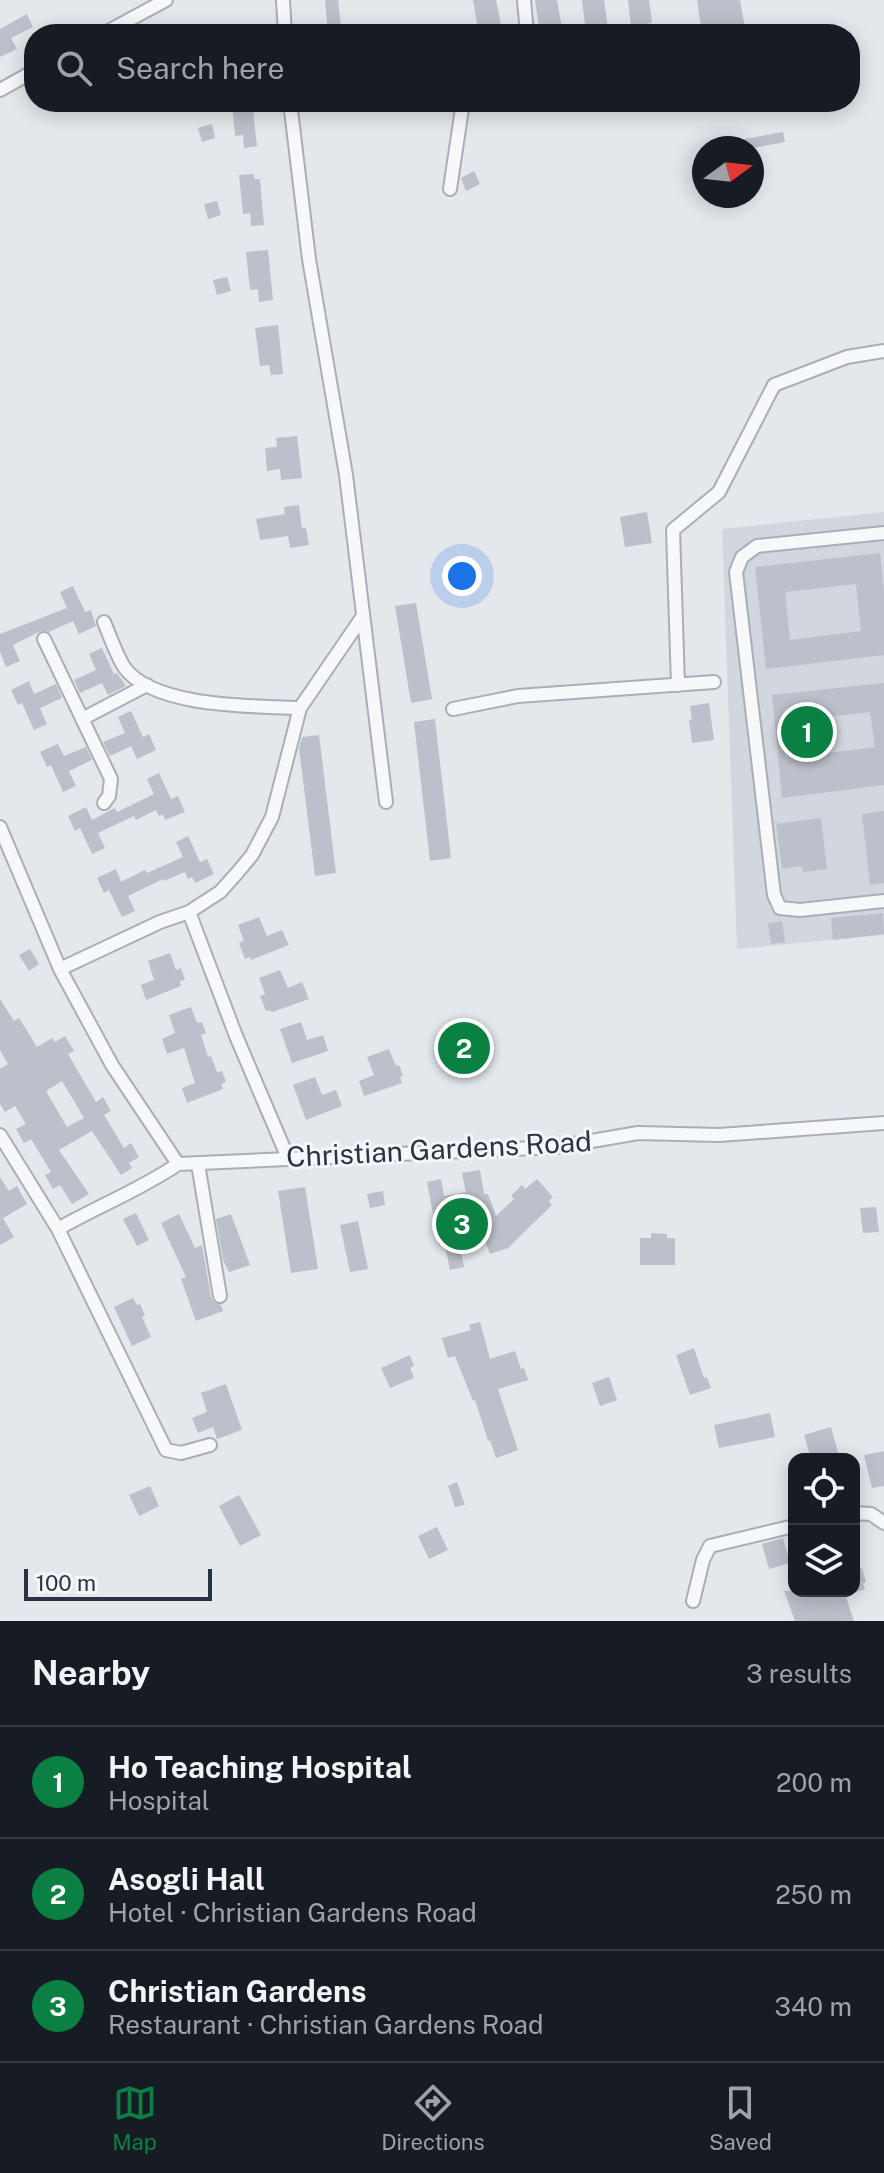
<!DOCTYPE html>
<html lang="en">
<head>
<meta charset="utf-8">
<style>
  :root { --surface:#171b24; --page:#242831; --text:#f1f3f6; --muted:#9ea1a6; --line:#363941; --accent:#0b8043 }
  body { margin:0; font-family:"Public Sans",sans-serif; background:var(--page); color:var(--text) }
  .controls { position:absolute; right:24px; bottom:24px; display:grid; overflow:hidden; border-radius:16px; box-shadow:0 4px 20px #0003 }
  .controls button { width:72px; height:72px; display:grid; place-items:center; padding:0; border:0; border-bottom:2px solid var(--line); background:var(--surface); color:var(--text); font:40px sans-serif }
  .compass { position:absolute; left:692px; top:136px; width:72px; height:72px; border-radius:50%; background:var(--surface); box-shadow:0 4px 20px #0003; rotate:75deg }
  .scale { position:absolute; left:24px; bottom:20px; width:188px; box-sizing:border-box; padding-left:8px; border:4px solid #2b3445; border-top:0; font-size:22px; line-height:28px; white-space:nowrap; color:#2b3445; -webkit-text-stroke:6px #f4f6f9; paint-order:stroke }
  .you { position:absolute; left:462px; top:576px; width:28px; height:28px; margin:-20px; border:6px solid #fff; border-radius:50%; background:#1a73e8; box-shadow:0 0 0 12px #1a73e833 }
  .badge { display:grid; place-items:center; width:52px; height:52px; border-radius:50%; background:var(--accent); color:#fff; font-size:26px; font-weight:700 }
  .pin { position:absolute; translate:-50% -50%; border:4px solid #fff; box-shadow:0 2px 8px #0006 }
  .list { margin:0; padding:0; list-style:none }
  h2 { display:flex; justify-content:space-between; align-items:center; height:104px; margin:0; padding:0 32px; font-size:34px }
  h2 small { font-size:26px; font-weight:400; color:var(--muted) }
  .list li { display:grid; grid-template-columns:52px 1fr auto; gap:24px; align-items:center; box-sizing:border-box; height:112px; padding:0 32px; border-top:2px solid var(--line) }
  .list b { display:block; font-size:30px; white-space:nowrap }
  .list p { margin:0; font-size:26px; white-space:nowrap; color:var(--muted) }
  .list em { font-size:26px; font-style:normal; color:var(--muted) }
  .icon { flex:none; width:44px; height:44px; fill:none; stroke:currentColor; stroke-width:2; stroke-linecap:round; stroke-linejoin:round }
  .map { position:relative; flex:none; width:884px; height:1621px; overflow:hidden }
  .search { position:absolute; background:var(--surface); box-shadow:0 4px 20px #0003; left:24px; right:24px; top:24px; height:88px; display:flex; align-items:center; gap:20px; box-sizing:border-box; padding:0 28px; border-radius:32px; color:var(--muted); font-size:30px }
  .sheet { height:440px; background:var(--surface) }
  nav { display:flex; justify-content:space-around; align-items:center; box-sizing:border-box; height:112px; border-top:2px solid var(--line); background:var(--surface); font-size:22px; color:var(--muted) }
  nav a { display:grid; justify-items:center; gap:4px }
  nav .on { color:var(--accent) }
  .map>svg:first-child { display:block }
</style>
</head>
<body>
<div class="map">
<svg width="884" height="1621" viewBox="0 0 884 1621">
  <rect width="100%" height="100%" fill="#e4e7ec"/>
  <path fill="#d2d6de" d="M884 512V935L737 949 722 529Z"/>
  <path fill="#bbc0ca" fill-rule="evenodd" d="M325 0H338L342 34H328Z
    M473 0H496L503 34H479Z
    M535 0H557L563 34H540Z
    M582 0H604L608 29 586 32Z
    M628 0H649L652 23 631 26Z
    M697 0H740L746 34H702Z
    M27 14 33 27 11 38 17 49 0 57V29Z
    M232 102H252L257 146 244 148 243 135 235 136Z
    M212 124 215 138 202 142 198 128Z
    M783 132 785 142 753 148H724L723 143Z
    M474 171 480 184 466 191 461 178Z
    M254 174V179H260L264 225 251 226 250 213 243 214 239 175Z
    M217 201 221 215 208 219 204 204Z
    M268 250 273 300 259 302 258 289 250 290 246 252Z
    M227 277 231 291 217 295 213 280Z
    M278 325 283 374 271 375 269 365 260 366 255 328Z
    M297 436 302 478 281 480 280 469 267 471 265 448 277 447 276 438Z
    M299 505 302 528H306L309 545 290 548 288 536 260 540 256 519 285 514 284 507Z
    M647 512 652 543 625 547 620 517Z
    M880 553 884 592V655L766 669 755 567ZM856 584 861 631 790 640 785 592Z
    M73 586 85 612 91 610 96 626 79 634 73 621 49 632 41 631 13 645 20 661 6 667 0 652V634L67 608 60 592Z
    M416 603 432 699 411 703 395 606Z
    M102 648 114 674 117 673 126 686 108 695 102 683 80 693 74 680 96 670 89 654Z
    M29 681 34 694 56 684 62 698 40 708 47 724 34 730 22 703 18 705 11 690Z
    M884 683V785L782 798 772 695ZM870 712 875 747 805 756 801 720Z
    M709 703 714 740 692 743 689 720 692 719 690 706Z
    M131 711 143 737 149 734 156 750 137 759 131 746 110 756 103 742 125 733 118 717Z
    M435 719 451 858 430 861 414 722Z
    M319 735 336 873 315 876 299 748 302 737Z
    M58 744 64 756 86 747 92 760 69 771 76 786 63 792 51 765 47 767 40 752Z
    M159 773 171 799 178 796 185 812 165 820 163 814 159 816 156 810 136 820 134 816 98 833 105 848 92 854 80 828 75 831 68 816 86 807 92 820 115 808 117 812 154 794 147 779Z
    M884 811V883L870 885 862 814Z
    M821 818 827 869 803 872 802 866 782 869 776 824Z
    M188 836 200 862 207 859 214 874 195 883 192 877 188 879 185 872 164 881 163 879 128 896 135 911 122 917 109 890 104 893 97 878 116 869 121 882 145 870 147 873 183 857 176 842Z
    M883 913 884 934 833 940 831 918Z
    M259 917 267 936 282 930 289 945 251 960 250 957 245 959 239 943 244 941 238 925Z
    M782 921 785 942 771 944 768 923Z
    M30 949 39 964 29 971 19 955Z
    M170 953 176 970 181 968 185 980 180 981 181 986 146 1000 141 985 154 980 148 961Z
    M280 970 288 988 302 982 309 999 272 1012 270 1010 266 1011 260 996 265 994 259 978Z
    M0 999 14 1021 19 1018 37 1047 52 1038 55 1042 65 1036 74 1051 68 1054 96 1102 103 1097 111 1111 104 1115 124 1148 131 1143 139 1157 129 1163 132 1168 121 1175 92 1131 59 1150 89 1194 72 1204 60 1185 53 1189 45 1175 51 1172 31 1139 24 1143 16 1129 26 1124 15 1106 5 1112 0 1104V1069L8 1064 0 1050ZM62 1081 84 1118 67 1127 46 1091Z
    M191 1007 197 1023 202 1022 206 1033 201 1035 208 1057 211 1056 217 1072 222 1071 226 1082 221 1084 223 1089 187 1103 182 1088 195 1083 184 1048 167 1054 162 1039 175 1033 169 1015Z
    M301 1022 307 1040 323 1035 328 1051 292 1063 280 1029Z
    M389 1049 396 1066 399 1065 403 1076 400 1077 402 1083 364 1096 359 1081 374 1075 367 1057Z
    M315 1077 322 1095 336 1090 342 1106 306 1120 293 1085Z
    M480 1170 484 1194H488L496 1216 514 1199 511 1196 522 1185 525 1189 537 1179 553 1197 549 1201 552 1205 508 1248 490 1254 474 1213 445 1218 451 1243 439 1245 427 1182 441 1179 444 1196 466 1192 462 1173Z
    M0 1177 9 1191 17 1186 27 1204 3 1218 14 1237 0 1245Z
    M305 1187 318 1269 291 1273 278 1191Z
    M383 1191 385 1205 370 1208 367 1194Z
    M876 1207 879 1232 863 1233 860 1208Z
    M136 1213 149 1240 137 1246 123 1219Z
    M179 1214 195 1248 202 1245 211 1297 214 1302 221 1305 223 1311 196 1321 181 1279 186 1277 161 1223Z
    M231 1214 250 1265 229 1272 223 1260 216 1219Z
    M358 1221 368 1269 350 1272 340 1225Z
    M651 1233 667 1234V1238H675V1265H640V1238H651Z
    M459 1242 464 1267 450 1270 445 1245Z
    M133 1298 137 1305 140 1304 145 1315 142 1317 151 1337 132 1346 114 1307Z
    M480 1322 490 1359 515 1351 521 1369 524 1368 528 1380 498 1389 518 1450 496 1458 490 1440 488 1441 475 1400 473 1401 455 1356 448 1358 442 1338 471 1330 469 1325Z
    M694 1348 704 1378 707 1377 711 1388 690 1395 676 1355Z
    M410 1355 414 1366 410 1368 414 1378 390 1388 381 1368Z
    M609 1377 617 1400 600 1406 592 1383Z
    M226 1384 242 1430 217 1439 213 1427 198 1433 192 1418 207 1412 201 1393Z
    M770 1413 775 1437 719 1448 714 1425Z
    M831 1427 840 1459H811L804 1435Z
    M884 1451V1486L872 1488 864 1455Z
    M457 1482 465 1505 455 1507 448 1486Z
    M150 1486 159 1506 139 1516 129 1495Z
    M239 1495 261 1535 240 1546 219 1506Z
    M437 1527 448 1550 429 1559 418 1536Z
    M783 1538 790 1563 769 1569 762 1544Z
    M854 1561 859 1569 862 1568 866 1582 863 1583 865 1589 854 1593Z
    M784 1591H844L854 1621H795Z"/>
  <g fill="none" stroke-linecap="round" stroke-linejoin="round">
    <g stroke="#a9aeb7" stroke-width="16">
      <path id="minor" d="M283 0 285 34
        M524 0 527 34
        M103 34 166 0
        M0 90 34 71
        M290 102 309 259 346 475 386 802
        M450 189 463 102
        M884 533 757 546 742 557 736 572 774 895 780 908 800 910 884 901
        M104 622C110 636 116 654 124 667 153 708 255 706 300 708
        M44 639 111 779 109 796 104 803
        M678 685 673 530 719 492 774 385 847 357 884 351
        M453 709 518 696 714 682
        M82 719 147 685
        M0 827 60 969 112 1065 178 1164
        M189 912 236 1036 288 1158
        M60 969 160 922 189 912 220 892 237 873 252 855 272 817 300 708 363 616
        M0 1135 58 1229 166 1450 181 1453 210 1445
        M198 1164 220 1296
        M58 1229C98 1206 140 1190 178 1164L557 1147 638 1133 719 1135 884 1123
        M854 1513 871 1514 884 1523
        M693 1601 703 1560 710 1546 794 1526"/>
    </g>
    <use href="#minor" stroke="#f7f8fa" stroke-width="12"/>
  </g>
  <g text-anchor="middle" stroke-width="6" stroke-linejoin="round" paint-order="stroke">
    <g font-size="28" fill="#2b3445" stroke="#f4f6f9">
      <text transform="translate(439 1149) rotate(-3)" y="10">Christian Gardens Road</text>
    </g>
  </g>
</svg>
<div class="controls">
<button><svg class="icon" aria-label="locate" viewBox="0 0 24 24"><circle cx="12" cy="12" r="6"/><path d="M12 2v4M12 18v4M2 12h4M18 12h4"/></svg></button>
<button><svg class="icon" aria-label="layers" viewBox="0 0 24 24"><path d="M12 4l9 5-9 5-9-5zM3 14l9 5 9-5"/></svg></button>
</div>
<svg class="compass" viewBox="-18 -18 36 36"><path d="M0-13l5 13h-10z" fill="#e53935"/><path d="M0 13l5-13h-10z" fill="#9ea1a6"/></svg>
<div class="scale">100 m</div>
<div class="you"></div>
<div class="pin badge" style="left:807px;top:732px">1</div>
<div class="pin badge" style="left:464px;top:1048px">2</div>
<div class="pin badge" style="left:462px;top:1224px">3</div>
<div class="search"><svg class="icon" aria-label="search" viewBox="0 0 24 24"><circle cx="10" cy="10" r="6"/><path d="M15 15l6 6"/></svg>Search here</div>
</div>
<section class="sheet">
<h2>Nearby<small>3 results</small></h2>
<ul class="list">
<li><span class="badge">1</span><div><b>Ho Teaching Hospital</b><p>Hospital</p></div><em>200 m</em></li>
<li><span class="badge">2</span><div><b>Asogli Hall</b><p>Hotel · Christian Gardens Road</p></div><em>250 m</em></li>
<li><span class="badge">3</span><div><b>Christian Gardens</b><p>Restaurant · Christian Gardens Road</p></div><em>340 m</em></li>
</ul>
</section>
<nav>
<a class="on"><svg class="icon" aria-label="map" viewBox="0 0 24 24"><path d="M3 6l6-2 6 2 6-2v14l-6 2-6-2-6 2zM9 4v14M15 6v14"/></svg>Map</a>
<a><svg class="icon" aria-label="directions" viewBox="0 0 24 24"><path d="M12 3l9 9-9 9-9-9zM9 14v-3h6M13 9l2 2-2 2"/></svg>Directions</a>
<a><svg class="icon" aria-label="saved" viewBox="0 0 24 24"><path d="M7 4h10v16l-5-4-5 4z"/></svg>Saved</a>
</nav>
</body>
</html>
